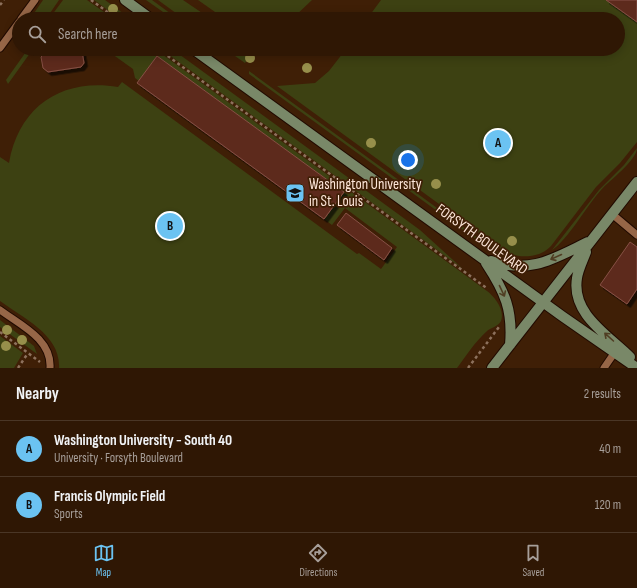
<!DOCTYPE html>
<html lang="en">
<head>
<meta charset="utf-8">
<style>
  :root { --surface:#2f1704; --page:#37200e; --text:#f1f3f6; --muted:#a79f9a; --line:#4a3626; --accent:#6bc3f2 }
  body { margin:0; font-family:"Sofia Sans Condensed",sans-serif; background:var(--page); color:var(--text) }
  .you { position:absolute; left:408px; top:160px; width:14px; height:14px; margin:-10px; border:3px solid #fff; border-radius:50%; background:#1a73e8; box-shadow:0 0 0 6px #1a73e833 }
  .badge { display:grid; place-items:center; width:26px; height:26px; border-radius:50%; background:var(--accent); color:#111; font-size:13px; font-weight:700 }
  .pin { position:absolute; translate:-50% -50%; border:2px solid #fff; box-shadow:0 1px 4px #0006 }
  .list { margin:0; padding:0; list-style:none }
  h2 { display:flex; justify-content:space-between; align-items:center; height:52px; margin:0; padding:0 16px; font-size:17px }
  h2 small { font-size:13px; font-weight:400; color:var(--muted) }
  .list li { display:grid; grid-template-columns:26px 1fr auto; gap:12px; align-items:center; box-sizing:border-box; height:56px; padding:0 16px; border-top:1px solid var(--line) }
  .list b { display:block; font-size:15px; white-space:nowrap }
  .list p { margin:0; font-size:13px; white-space:nowrap; color:var(--muted) }
  .list em { font-size:13px; font-style:normal; color:var(--muted) }
  .icon { flex:none; width:22px; height:22px; fill:none; stroke:currentColor; stroke-width:2; stroke-linecap:round; stroke-linejoin:round }
  .map { position:relative; flex:none; width:637px; height:368px; overflow:hidden }
  .search { position:absolute; background:var(--surface); box-shadow:0 2px 10px #0003; left:12px; right:12px; top:12px; height:44px; display:flex; align-items:center; gap:10px; box-sizing:border-box; padding:0 14px; border-radius:22px; color:var(--muted); font-size:15px }
  .sheet { height:164px; background:var(--surface) }
  nav { display:flex; justify-content:space-around; align-items:center; box-sizing:border-box; height:56px; border-top:1px solid var(--line); background:var(--surface); font-size:11px; color:var(--muted) }
  nav a { display:grid; justify-items:center; gap:2px }
  nav .on { color:var(--accent) }
  .map>svg:first-child { display:block }
</style>
</head>
<body>
<div class="map">
<svg width="637" height="368" viewBox="0 0 637 368">
  <defs>
    <filter id="shadow"><feDropShadow dx="3.5" dy="3.5" stdDeviation="0" flood-color="#0009"/></filter>
  </defs>
  <rect width="100%" height="100%" fill="#3f1f06"/>
  <path fill="#3d4112" d="M43 0H59L46 19H30Z
    M63 0H87L114 19H49Z
    M94 0H105L131 19H120Z
    M146 0H152L178 19H173Z
    M158 0H183L211 19H184Z
    M198 0H312L292 19H225Z
    M381 0H606L637 22V142L620 163 596 187 551 246C540 258 520 259 505 252L277 86 315 83 329 71 346 49H618V19H367Z
    M28 49H33L8 84 6 80Z
    M105 49H155L487 291C495 297 505 310 501 321 498 327 491 327 486 332 475 342 466 356 457 368H59C61 335 23 318 0 301V157L9 163C19 106 62 78 118 87L122 82 357 254 359 253 381 269 397 247 345 208 332 225 324 219 344 192 157 56 139 81 135 78 133 69Z
    M161 49H172L420 230 463 269Z
    M225 49H254L255 50 245 63Z
    M249 71 499 253 509 259 492 251 249 74Z
    M637 148C637 160 609 181 601 190 588 204 567 241 552 250L599 190 624 165Z
    M0 320 34 346 37 354 0 327Z
    M0 336 23 353 14 368H0Z"/>
  <path fill="#5d2b1f" stroke="#875044" filter="url(#shadow)" d="M606 0H637V22Z
    M67 49 82 51 84 63 81 67 48 72 43 68 41 57 45 53Z
    M157 56 344 192 324 219 137 83Z
    M346 213 392 248 384 260 337 225Z
    M630 242 637 247V289L627 304 600 285Z"/>
  <g fill="none" stroke-linecap="round" stroke-linejoin="round">
    <g stroke="#200a00" stroke-width="9">
      <path id="lane" d="M21 19 35 0
        M0 48 19 22
        M612 214 637 235
        M0 310C20 325 52 339 50 368
        M604 368 615 352"/>
    </g>
    <g stroke="#200a00" stroke-width="12">
      <path id="secondary" d="M125 0 151 19
        M193 49 562 316 637 368
        M586 252C583 260 578 270 577 278 571 314 608 335 630 357
        M491 261C531 274 553 259 588 242
        M486 263C505 292 513 310 510 345
        M492 368 637 182"/>
    </g>
    <path stroke="#8d715d" stroke-width="2.5" stroke-dasharray="3 3" stroke-linecap="butt" d="M91 0 117 19
      M0 5 4 0
      M158 49 488 289
      M0 332 40 362
      M18 368 28 353
      M468 368 499 327"/>
    <use href="#lane" stroke="#966647" stroke-width="7"/>
    <use href="#secondary" stroke="#798868" stroke-width="10"/>
  </g>
  <g fill="#978f4b">
    <circle cx="113" cy="9" r="5"/>
    <circle cx="250" cy="58" r="5"/>
    <circle cx="307" cy="68" r="5"/>
    <circle cx="371" cy="143" r="5"/>
    <circle cx="436" cy="184" r="5"/>
    <circle cx="512" cy="241" r="5"/>
    <circle cx="7" cy="330" r="5"/>
    <circle cx="22" cy="340" r="5"/>
    <circle cx="6" cy="346" r="5"/>
  </g>
  <defs><path id="oneway-shaft" d="M-6 0H5M1.5-3L5.5 0L1.5 3" fill="none" stroke-width="1.6" stroke-linecap="round" stroke-linejoin="round"/></defs>
  <g stroke="#503e23">
    <use href="#oneway-shaft" transform="translate(556 257) rotate(156)"/>
    <use href="#oneway-shaft" transform="translate(502 291) rotate(65)"/>
    <use href="#oneway-shaft" transform="translate(609 337) rotate(-138)"/>
  </g>
  <defs>
    <g id="university-square" transform="scale(1)"><rect x="-9" y="-9" width="18" height="18" rx="4" fill="#6bc3f2" stroke="#3f1f06"/><path d="M0-5L7-2L0 1L-7-2ZM-4 1L0 2.5L4 1V4Q0 6-4 4Z" fill="#111"/></g>
  </defs>
  <g fill-rule="evenodd">
    <use href="#university-square" x="295" y="193"/>
  </g>
  <g text-anchor="middle" stroke-width="3.5" stroke-linejoin="round" paint-order="stroke">
    <g font-size="15" fill="#fde6d9" stroke="#3f1f06" text-anchor="start">
      <text x="309" y="189">Washington University<tspan x="309" dy="17">in St. Louis</tspan></text>
    </g>
    <g font-size="15" fill="#fde6d9" stroke="#3f1f06">
      <text transform="translate(482 239) rotate(36)" y="5">FORSYTH BOULEVARD</text>
    </g>
  </g>
</svg>
<div class="you"></div>
<div class="pin badge" style="left:498px;top:143px">A</div>
<div class="pin badge" style="left:170px;top:226px">B</div>
<div class="search"><svg class="icon" aria-label="search" viewBox="0 0 24 24"><circle cx="10" cy="10" r="6"/><path d="M15 15l6 6"/></svg>Search here</div>
</div>
<section class="sheet">
<h2>Nearby<small>2 results</small></h2>
<ul class="list">
<li><span class="badge">A</span><div><b>Washington University - South 40</b><p>University · Forsyth Boulevard</p></div><em>40 m</em></li>
<li><span class="badge">B</span><div><b>Francis Olympic Field</b><p>Sports</p></div><em>120 m</em></li>
</ul>
</section>
<nav>
<a class="on"><svg class="icon" aria-label="map" viewBox="0 0 24 24"><path d="M3 6l6-2 6 2 6-2v14l-6 2-6-2-6 2zM9 4v14M15 6v14"/></svg>Map</a>
<a><svg class="icon" aria-label="directions" viewBox="0 0 24 24"><path d="M12 3l9 9-9 9-9-9zM9 14v-3h6M13 9l2 2-2 2"/></svg>Directions</a>
<a><svg class="icon" aria-label="saved" viewBox="0 0 24 24"><path d="M7 4h10v16l-5-4-5 4z"/></svg>Saved</a>
</nav>
</body>
</html>
